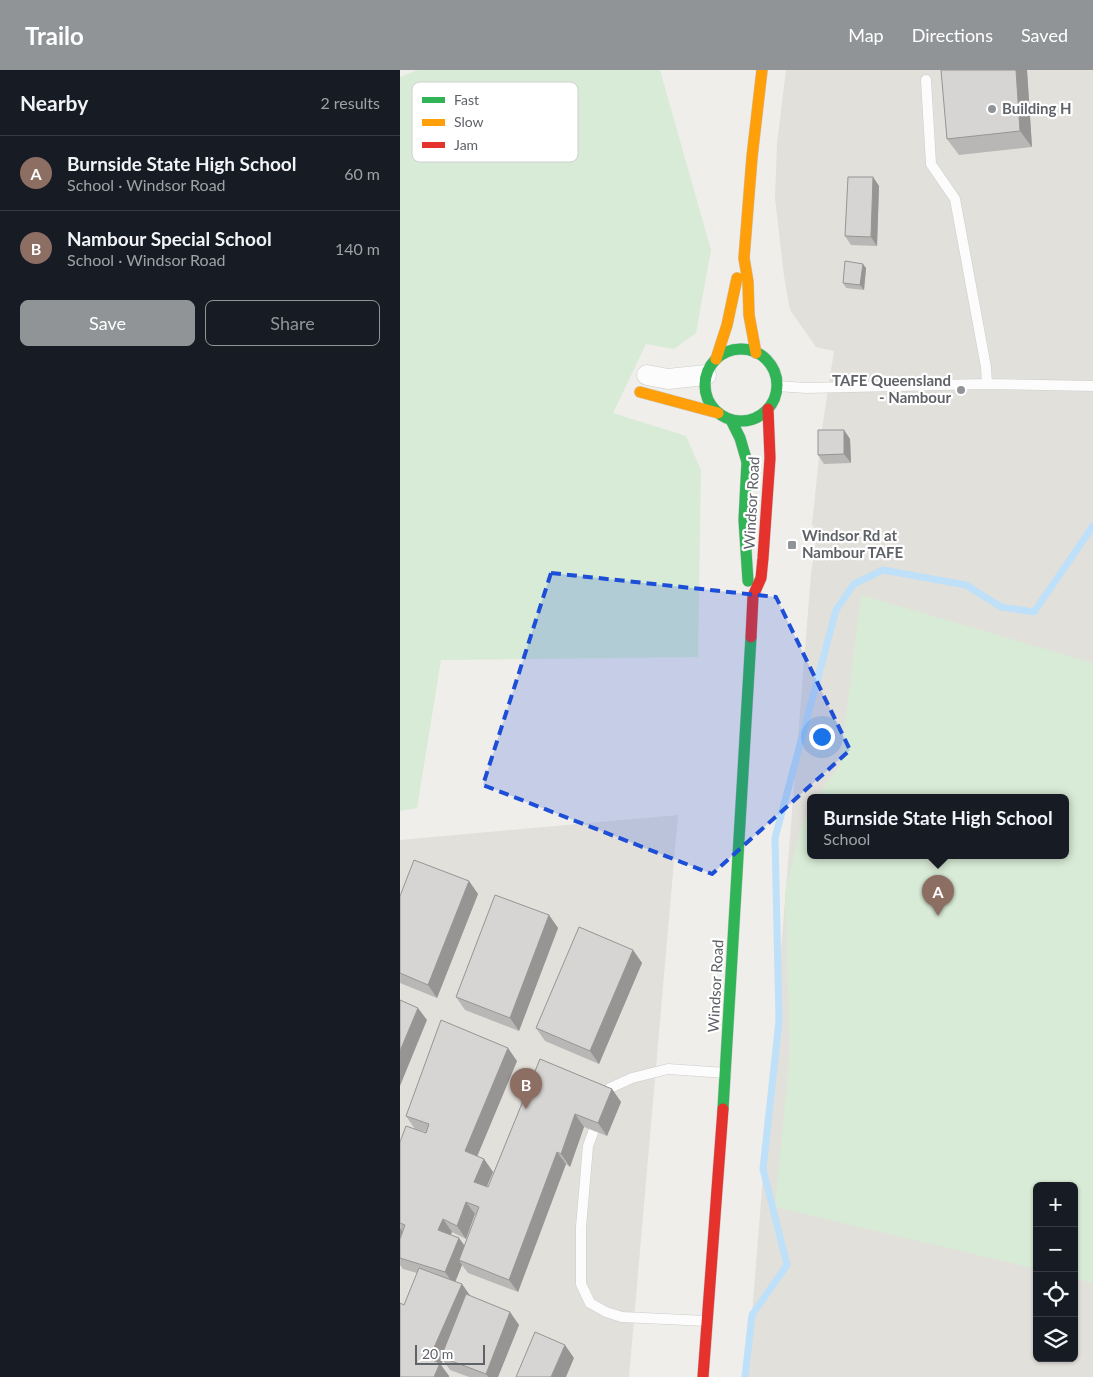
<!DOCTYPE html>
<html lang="en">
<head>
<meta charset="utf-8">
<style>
  :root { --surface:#171b24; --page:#242831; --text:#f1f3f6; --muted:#9ea1a6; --line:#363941; --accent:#919496 }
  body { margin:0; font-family:Lato,sans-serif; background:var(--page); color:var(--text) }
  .controls { position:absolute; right:15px; bottom:15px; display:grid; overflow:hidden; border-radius:8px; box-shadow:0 1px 4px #0004 }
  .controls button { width:45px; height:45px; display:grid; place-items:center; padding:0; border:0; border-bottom:1px solid var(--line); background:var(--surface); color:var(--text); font:25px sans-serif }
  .scale { position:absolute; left:15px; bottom:12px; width:70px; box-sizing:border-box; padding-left:5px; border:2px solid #5f6368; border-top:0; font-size:14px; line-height:18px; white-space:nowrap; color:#5f6368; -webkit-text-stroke:4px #fff; paint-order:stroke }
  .you { position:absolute; left:421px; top:666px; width:18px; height:18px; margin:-12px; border:4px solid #fff; border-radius:50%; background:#1a73e8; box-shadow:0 0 0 8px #1a73e833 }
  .badge { display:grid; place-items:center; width:32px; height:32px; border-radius:50%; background:var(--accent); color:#fff; font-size:16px; font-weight:700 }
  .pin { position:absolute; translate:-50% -41px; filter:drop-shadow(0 1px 2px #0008) }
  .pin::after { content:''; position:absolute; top:26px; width:18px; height:15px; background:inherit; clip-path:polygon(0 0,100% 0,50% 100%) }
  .popup { position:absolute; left:407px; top:724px; width:262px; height:65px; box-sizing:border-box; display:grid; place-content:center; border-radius:8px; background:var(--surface); filter:drop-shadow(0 1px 4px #0005); font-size:16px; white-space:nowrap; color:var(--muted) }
  .popup b { font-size:19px; color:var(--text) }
  .popup::after { content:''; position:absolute; left:50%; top:100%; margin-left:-10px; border:10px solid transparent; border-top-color:var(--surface) }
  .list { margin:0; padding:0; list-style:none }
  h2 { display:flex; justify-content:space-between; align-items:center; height:65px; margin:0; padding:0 20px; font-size:21px }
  h2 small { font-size:16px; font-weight:400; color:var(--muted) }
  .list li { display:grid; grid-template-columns:32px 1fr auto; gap:15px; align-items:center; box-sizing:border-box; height:75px; padding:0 20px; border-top:1px solid var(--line) }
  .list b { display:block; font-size:19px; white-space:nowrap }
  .list p { margin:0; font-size:16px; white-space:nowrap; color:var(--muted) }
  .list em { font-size:16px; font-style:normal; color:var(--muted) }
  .actions { display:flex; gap:10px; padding:15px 20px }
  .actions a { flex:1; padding:11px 0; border:1px solid var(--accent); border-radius:8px; text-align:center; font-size:18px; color:var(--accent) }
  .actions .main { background:var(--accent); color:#fff }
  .icon { flex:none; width:28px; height:28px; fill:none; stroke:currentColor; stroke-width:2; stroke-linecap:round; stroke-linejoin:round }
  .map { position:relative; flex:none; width:693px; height:1307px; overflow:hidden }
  header { display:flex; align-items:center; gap:30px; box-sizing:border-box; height:70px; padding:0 25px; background:var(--accent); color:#fff }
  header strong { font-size:24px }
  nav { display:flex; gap:28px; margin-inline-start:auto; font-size:18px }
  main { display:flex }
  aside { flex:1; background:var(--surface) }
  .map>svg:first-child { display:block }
</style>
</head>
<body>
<header>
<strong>Trailo</strong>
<nav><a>Map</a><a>Directions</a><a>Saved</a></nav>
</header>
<main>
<aside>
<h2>Nearby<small>2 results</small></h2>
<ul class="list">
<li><span class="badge" style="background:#8d6e63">A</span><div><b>Burnside State High School</b><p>School · Windsor Road</p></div><em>60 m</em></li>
<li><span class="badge" style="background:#8d6e63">B</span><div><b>Nambour Special School</b><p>School · Windsor Road</p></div><em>140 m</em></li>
</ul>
<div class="actions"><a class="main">Save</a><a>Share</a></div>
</aside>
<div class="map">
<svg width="693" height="1307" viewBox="0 0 693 1307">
  <rect width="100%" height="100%" fill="#efeeea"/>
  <path fill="#e2e0da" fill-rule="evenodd" d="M386 0H693V1307H347L411 504 417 463 412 454 422 359 434 281 416 277 390 240 384 206 375 128 377 74ZM410 727H666V785H410ZM637 1116H674V1288H637Z
    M278 745 229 1307H0V770Z"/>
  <path fill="#d8ebd6" d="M18 0H260L311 180 296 263 274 279 246 274 213 343 286 366 301 400 298 587 41 590 17 738 0 741V7Z
    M461 525 693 593V1213L674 1208V1116H637V1199L375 1137 390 980 385 822 401 758 410 740V785H666V727H417L440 695Z"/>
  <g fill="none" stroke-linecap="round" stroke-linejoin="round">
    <path stroke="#bfe0f9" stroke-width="7" d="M345 1307 352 1245 387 1195 363 1099 379 951 375 768 436 540 454 514 483 500 566 515 601 537 634 542 693 456"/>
    <g stroke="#cbcccc" stroke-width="11">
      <path id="lane" d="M526 10 531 94 555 129 586 297 587 314
        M377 316 406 318 587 314 693 316
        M205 1031 210 1018 232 1008 268 999 326 1003
        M198 1049 188 1076 181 1157V1214L190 1233 206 1242 222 1247 307 1251"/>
    </g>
    <g stroke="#cbcccc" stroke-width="21">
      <path id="street" d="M247 305 268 309 306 305"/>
    </g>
    <g stroke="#cacacb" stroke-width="12">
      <path id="fast" d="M305 315a36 36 0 1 1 72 0a36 36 0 1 1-72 0Z
        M331 350 340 368 347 392 344 450 348 511
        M323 1039 351 567"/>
    </g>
    <g stroke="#cacacb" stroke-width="12">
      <path id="slow" d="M356 283 349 245 348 212 344 188 352 87 362 0
        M316 289 327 255 337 208
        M240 322 318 343"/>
    </g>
    <g stroke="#cacacb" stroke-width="12">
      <path id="jam" d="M351 567 353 526 361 508 363 488 370 388 368 339
        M303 1307 323 1039"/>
    </g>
    <use href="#lane" stroke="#fdfcfc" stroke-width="10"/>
    <use href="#street" stroke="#fdfcfc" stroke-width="20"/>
    <use href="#fast" stroke="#30b455" stroke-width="11"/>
    <use href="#slow" stroke="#ff9f0a" stroke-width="11"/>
    <use href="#jam" stroke="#e5322d" stroke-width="11"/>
  </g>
  <path fill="#b8b7b5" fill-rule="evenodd" d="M541 0H627L632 77 559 85 547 69Z
    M473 107 479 116 477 176 451 175 445 166Z
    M466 198 464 220 446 218 443 213Z
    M444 360 450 369 451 393 424 394 418 385Z
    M69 811 78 824 37 928 0 913V826Z
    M149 845 158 858 119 961 65 940 56 927Z
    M233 880 242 893 199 994 145 971 136 958Z
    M140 989 212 1019 221 1032 207 1066 184 1057 170 1097 166 1094 118 1222 68 1203 62 1195 55 1212 62 1214 70 1226 110 1242 119 1255 98 1307H69L50 1300 43 1290 41 1295 49 1306V1307H0L4 1235 17 1203 3 1199 0 1195V1072L26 1062 15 1059 6 1046 117 991 77 1086 84 1089 93 1102 87 1117H88ZM75 1144 76 1145 65 1176 59 1168 51 1165 52 1162 66 1169Z"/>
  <path fill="#969594" d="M616 0H627L632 77 620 61Z
    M473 107 479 116 477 176 471 167Z
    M463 194 466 198 464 220 460 215Z
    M444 360 450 369 451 393 444 384Z
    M69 811 78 824 37 928 28 915Z
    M149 845 158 858 119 961 110 948Z
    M233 880 242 893 199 994 190 981Z
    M18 938 27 950 0 1016V981Z
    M108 978 117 991 74 1094 65 1081Z
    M212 1019 221 1032 207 1066 198 1053Z
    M175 1044 184 1057 170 1097 161 1084Z
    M157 1082 166 1094 118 1222 109 1210Z
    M84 1089 93 1102 83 1125 74 1112Z
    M66 1132 75 1144 66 1169 57 1156Z
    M43 1149 52 1162 47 1172 38 1160Z
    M0 1158 7 1167 0 1184Z
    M59 1168 68 1181 59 1190 62 1195 54 1215 45 1202Z
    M62 1214 71 1227 41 1287 43 1290 41 1295 49 1306V1307H34L29 1289Z
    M110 1242 119 1255 98 1307H88L86 1304Z
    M165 1275 174 1288 166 1307H151Z"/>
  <path fill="#d6d5d3" stroke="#969594" d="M541 0H616L620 61 547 69Z
    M448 107H473L471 167 445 166Z
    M445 191 463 194 460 215 443 213Z
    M418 360H444V384L418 385Z
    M14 790 69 811 28 915 0 903V826Z
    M95 825 149 845 110 948 56 927Z
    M179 857 233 880 190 981 136 958Z
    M0 930 18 938 0 981Z
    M41 950 108 978 65 1081 84 1089 74 1112 88 1117 140 989 212 1019 198 1053 175 1044 161 1084 157 1082 109 1210 59 1190 79 1137 66 1132 57 1156 43 1149 38 1160 59 1168 45 1202 0 1188V1169L5 1155 0 1153V1072L6 1056 26 1063 29 1054 6 1046Z
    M19 1198 62 1214 29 1289 40 1293 34 1307H0V1233L4 1235Z
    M66 1224 110 1242 86 1304 41 1287Z
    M135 1262 165 1275 151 1307H116Z"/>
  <path fill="#1d4ed8" fill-opacity="0.2" stroke="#1d4ed8" stroke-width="4" stroke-dasharray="10 6" stroke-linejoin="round" d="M151 503 376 527 450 680 312 804 83 715Z"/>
  <g fill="#919496" stroke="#fff" stroke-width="2">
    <circle cx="592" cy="39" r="5"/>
    <circle cx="561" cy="320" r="5"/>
    <rect x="387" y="470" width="10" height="10" rx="2.5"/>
  </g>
  <g text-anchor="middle" stroke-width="4.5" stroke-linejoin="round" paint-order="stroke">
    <g font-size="15" font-weight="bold" fill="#5f6368" stroke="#fff" text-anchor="start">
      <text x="602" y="44">Building H</text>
      <text x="551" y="316" text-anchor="end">TAFE Queensland<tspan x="551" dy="17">- Nambour</tspan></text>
      <text x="402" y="471">Windsor Rd at<tspan x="402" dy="17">Nambour TAFE</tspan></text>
    </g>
    <g font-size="15" fill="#5f6368" stroke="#fff">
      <text transform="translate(352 433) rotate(-87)" y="5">Windsor Road</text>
      <text transform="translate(316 916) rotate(-87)" y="5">Windsor Road</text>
    </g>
  </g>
  <rect x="12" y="12" width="166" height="80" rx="8" fill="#fff" stroke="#cfd0d2" stroke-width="1"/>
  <rect x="22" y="27" width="23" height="6" fill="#30b455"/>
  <rect x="22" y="49" width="23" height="7" fill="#ff9f0a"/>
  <rect x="22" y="72" width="23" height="6" fill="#e5322d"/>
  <g font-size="14" fill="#5f6368">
    <text x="54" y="35">Fast</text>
    <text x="54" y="57">Slow</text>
    <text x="54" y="80">Jam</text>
  </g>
</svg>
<div class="controls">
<button>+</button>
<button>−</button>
<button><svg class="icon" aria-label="locate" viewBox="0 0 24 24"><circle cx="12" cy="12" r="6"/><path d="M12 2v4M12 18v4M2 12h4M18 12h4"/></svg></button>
<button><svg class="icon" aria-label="layers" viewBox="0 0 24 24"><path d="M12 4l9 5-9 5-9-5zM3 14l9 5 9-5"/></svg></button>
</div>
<div class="scale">20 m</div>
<div class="you"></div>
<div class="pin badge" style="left:538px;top:846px;background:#8d6e63">A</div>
<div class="popup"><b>Burnside State High School</b>School</div>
<div class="pin badge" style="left:126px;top:1039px;background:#8d6e63">B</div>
</div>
</main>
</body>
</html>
